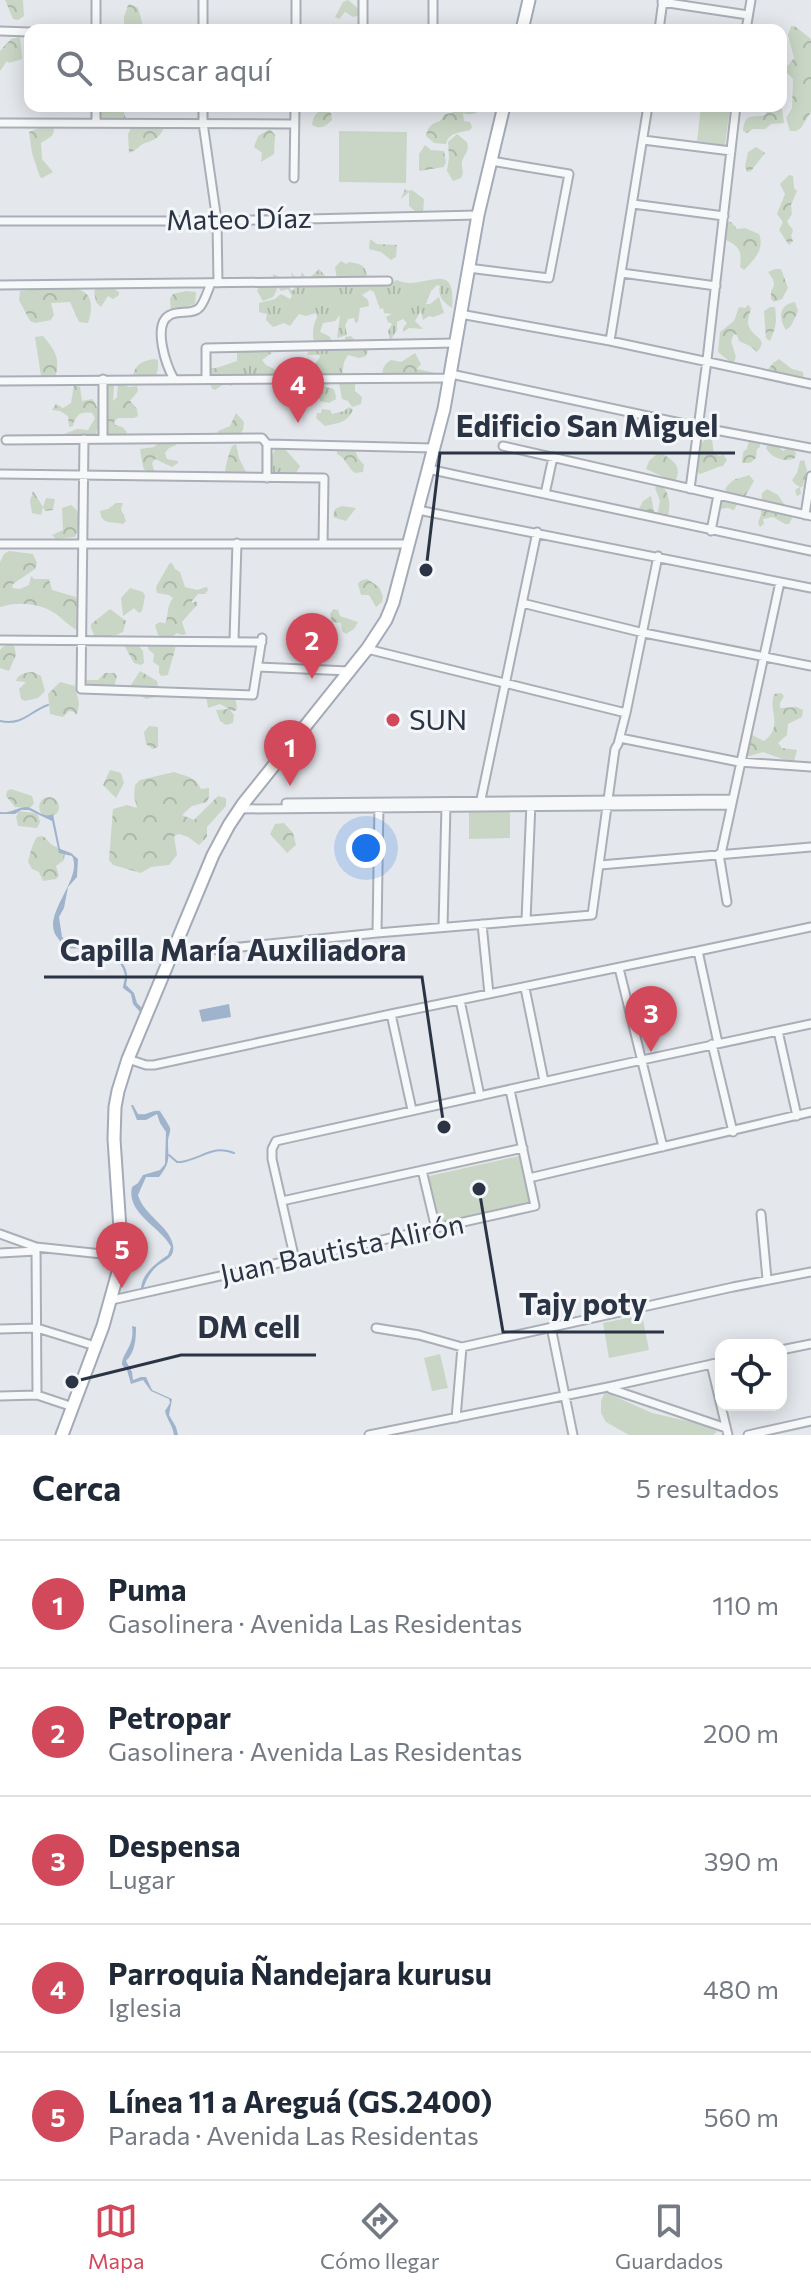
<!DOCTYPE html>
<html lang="es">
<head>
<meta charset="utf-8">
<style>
  :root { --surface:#fff; --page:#f2f2f3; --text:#1f2937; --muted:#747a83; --line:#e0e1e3; --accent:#d1495b }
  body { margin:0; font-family:Commissioner,sans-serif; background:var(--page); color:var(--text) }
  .controls { position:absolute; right:24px; bottom:24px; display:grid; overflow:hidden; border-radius:16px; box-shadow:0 4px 20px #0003 }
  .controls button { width:72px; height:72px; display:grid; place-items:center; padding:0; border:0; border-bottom:2px solid var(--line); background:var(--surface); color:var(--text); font:40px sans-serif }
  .you { position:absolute; left:366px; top:848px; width:28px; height:28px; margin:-20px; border:6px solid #fff; border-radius:50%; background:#1a73e8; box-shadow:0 0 0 12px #1a73e833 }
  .badge { display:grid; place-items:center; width:52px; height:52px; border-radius:50%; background:var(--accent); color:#fff; font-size:26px; font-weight:700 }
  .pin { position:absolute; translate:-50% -66px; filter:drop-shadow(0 2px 4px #0008) }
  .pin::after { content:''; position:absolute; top:42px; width:28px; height:24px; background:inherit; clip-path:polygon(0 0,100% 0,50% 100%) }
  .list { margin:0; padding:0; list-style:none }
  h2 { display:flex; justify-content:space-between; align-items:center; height:104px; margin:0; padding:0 32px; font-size:34px }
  h2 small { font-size:26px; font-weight:400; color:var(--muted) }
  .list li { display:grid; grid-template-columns:52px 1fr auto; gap:24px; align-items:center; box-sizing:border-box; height:128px; padding:0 32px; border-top:2px solid var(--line) }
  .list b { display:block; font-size:30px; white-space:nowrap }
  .list p { margin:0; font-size:26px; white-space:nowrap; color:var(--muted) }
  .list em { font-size:26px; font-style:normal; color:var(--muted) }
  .icon { flex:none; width:44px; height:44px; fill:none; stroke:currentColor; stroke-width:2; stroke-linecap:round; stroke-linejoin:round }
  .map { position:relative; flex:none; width:811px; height:1435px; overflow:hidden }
  .search { position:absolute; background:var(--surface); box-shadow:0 4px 20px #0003; left:24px; right:24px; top:24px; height:88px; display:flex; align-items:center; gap:20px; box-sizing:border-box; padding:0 28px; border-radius:16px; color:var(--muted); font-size:30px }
  .sheet { height:744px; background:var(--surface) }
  nav { display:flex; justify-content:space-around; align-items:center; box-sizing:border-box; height:112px; border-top:2px solid var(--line); background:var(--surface); font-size:22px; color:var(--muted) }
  nav a { display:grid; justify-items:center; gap:4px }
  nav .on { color:var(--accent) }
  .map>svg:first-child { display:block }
</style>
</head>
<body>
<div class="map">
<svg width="811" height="1435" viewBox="0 0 811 1435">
  <defs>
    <pattern id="grass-tufts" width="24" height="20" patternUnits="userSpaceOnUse" patternTransform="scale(2)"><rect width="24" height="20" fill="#c9d6c5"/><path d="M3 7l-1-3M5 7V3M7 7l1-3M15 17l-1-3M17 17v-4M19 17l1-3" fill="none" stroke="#adb8ab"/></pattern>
    <pattern id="forest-crowns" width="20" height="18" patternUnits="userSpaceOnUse" patternTransform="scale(2)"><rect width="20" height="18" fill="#c9d6c5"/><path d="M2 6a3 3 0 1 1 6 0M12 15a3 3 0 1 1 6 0" fill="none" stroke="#adb8ab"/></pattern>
  </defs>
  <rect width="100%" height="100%" fill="#e4e7ec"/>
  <path fill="url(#grass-tufts)" d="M341 261 346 264 349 262C360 264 365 264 367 276L379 279 386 285 397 280C422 293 457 255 452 308 444 303 437 296 440 286L437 285 431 291 426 304H430L439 297 444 313 433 317 429 316 423 320 421 311 415 321 423 329 409 328 403 332V328L407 323 403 319 397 322V330L390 341 388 331 392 324 388 322 386 317 392 314 384 313 383 308 380 309 374 292 370 290 362 295 368 300 369 306 360 308 358 322 355 323 354 318 348 319 345 326 347 335 337 338 340 315 335 321 323 323 320 332 329 336 337 348 345 347V337L351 336C356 343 365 344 368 351L366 356 359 358 348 355 344 362 342 375 355 381V391L362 397 361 404 352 407 348 401 342 399 339 383 323 385C332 391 335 384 336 399L329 403 320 401 316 389 322 385 317 383 318 379 312 374 314 365 320 357 319 355H307L310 348 316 350 318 348 315 347C312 336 312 327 317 317L316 313 306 316 299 314 290 326 284 323 273 327 266 320 267 314 259 312V303L275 299 281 294 290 299 292 296 288 289 281 291 278 287 273 297 263 301 257 291 261 283 273 278V274L281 278 292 291 295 288 291 272 299 283 302 272 309 283 312 281 311 277 319 269 327 278 337 279 335 267Z
    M256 348 272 353 262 360 266 365 276 370 277 381 274 383 247 380 245 375H241V381L234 380 232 386 221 383 216 390 212 389 206 369 210 367 218 370 220 367 237 361V352L244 349 248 352Z
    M349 407 353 410C347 423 338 423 325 426L316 418 317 413H321L322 409 330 410 332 414 344 411Z
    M280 447 285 449 300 466 295 475 273 472C269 463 271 456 276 448Z"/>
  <path fill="url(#forest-crowns)" d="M5 0H23L24 16 18 20 13 19Z
    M348 0 360 10V15L353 17 345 12 339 19 335 17 343 2Z
    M130 4 138 8 142 22V30H124V17L128 5Z
    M791 26 796 27 811 39V112L801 128 796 131H790L786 118 792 108 793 79 787 73 786 68 794 58 788 35Z
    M20 37 22 59 9 63 7 61 0 71V51L11 39Z
    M97 106H122L126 119 123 123 100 121 97 118Z
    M457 106H479L480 110C475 115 468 115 463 113L464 121 470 122 472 127 470 130C460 133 449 132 446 144L434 143 426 136C428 126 431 124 440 121L445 114 452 113Z
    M770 106H777L782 109 784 123 771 124 765 129H753L747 133 743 131C745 111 753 119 765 115Z
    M326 110 331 113 332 120C326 126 321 130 312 125 313 117 316 110 326 110Z
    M48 124 54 128V131L52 136 41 143 42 159 53 172 42 178 40 177 32 153 29 132Z
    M158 126 164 128C159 138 155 140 145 143 138 146 136 151 129 153L128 134 131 128Z
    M270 129 275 135 274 154 261 162 262 153 254 147 258 136Z
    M457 134 467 142C470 152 464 153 462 162 461 169 465 171 461 178L453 181 447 171 449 158 448 142Z
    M425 145 431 150 444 151 446 162 444 167 419 171V154Z
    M756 147 765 153 751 171 747 172 745 166 748 152Z
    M789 175 793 176 794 188 797 191 791 205 792 214 787 222 793 230 791 236 793 241 789 245 779 230 783 222 777 214 785 194 780 184Z
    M405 189 409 191 412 190 424 199 423 212H416L409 206V192L401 199Z
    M731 222 737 229 745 228 759 234C765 249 754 260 744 270L740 267C742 251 740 247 726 240L727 223Z
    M370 239 377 244 397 245 396 257 391 260 381 252 369 249Z
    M775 269H781L788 288 782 299 774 302 771 299V291C777 284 773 279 768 272Z
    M100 286H110L119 292V295L113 299 108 296 101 307 96 302 94 291Z
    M53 287 57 290C86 284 97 296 88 323L79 322 70 302 51 303 54 315 51 320 35 323 30 321 19 300 20 291Z
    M186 291 196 292 195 304 171 312 170 299 173 294Z
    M795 302 798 311 791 326 786 330C778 318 779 304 795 302Z
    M748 305 751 308C750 313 748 317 748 322 749 338 771 337 757 352L750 346 739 341 737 335 734 334 731 341 736 357 733 364 718 352 720 332 734 321 739 307 745 308Z
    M770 307H775C777 323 776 326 770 341L766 338 764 311Z
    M43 336C55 350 61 359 55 378L41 376 35 337Z
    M415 353 421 364 417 369 441 374 439 378 419 379 413 373 408 380 384 379C381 370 383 365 391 360L401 362Z
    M154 359 158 360C158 371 158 375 150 381L133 375C136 363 143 361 154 359Z
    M779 359 792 369 803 372 804 380 788 385 771 380 767 371 773 363Z
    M235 363C234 381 231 380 218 388L207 382 208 370Z
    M107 380 114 387 113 401 117 397 118 383 129 387 137 386 138 391 130 401 137 409 138 416 134 418H118L114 422 115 425 122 427 127 432C123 439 115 441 107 441L102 404Z
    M74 385 80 387 82 401 92 399C101 409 101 426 94 437L67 440 64 434 77 429 88 430 95 418 92 413C81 411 75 415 73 426L69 427 68 416 60 411 52 410 56 404 63 408 71 403Z
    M236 413 244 422 243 430 233 442C227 443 220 441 216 435L218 431 230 426Z
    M707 437 712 439 714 454 720 456 723 454 727 460 723 466C714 467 709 472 699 474L693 463 696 453 701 452V444Z
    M750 438 760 440V447L757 449 756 458 750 463H742L743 452 748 448H747Z
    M175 439 176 445 169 448 165 453 167 459 178 461V463L172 467 155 459 152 463 154 471 148 475 143 467 140 449 154 447 159 442Z
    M774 443 783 451 791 446 796 453 795 458C785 463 771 458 766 448L768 445Z
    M236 444 239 458 246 472 244 476 234 473 225 474C225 466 229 453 232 446Z
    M354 447 358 458 364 465 363 472 355 473C347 467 347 459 337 454V449Z
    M658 453H661C673 460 683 466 675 482L671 483 666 478 646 469 649 461Z
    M804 460 807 470 803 486 800 488 801 494 797 496 795 490 800 487 795 484 792 480 797 473 800 461Z
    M749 475 754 481 744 498 740 499 734 510 728 508 720 509 718 518 714 520V504L728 494 725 489C735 476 737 480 749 475Z
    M659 483C669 489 672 507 667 518L644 515 639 509 643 501 651 496 654 512H658L660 501 655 488Z
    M767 489 778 495 791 514 793 517 789 524H785L773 517 763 519 764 524 760 527 758 523 761 514 762 493Z
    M33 491 43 507 46 498 55 499 53 510 45 511 43 507 41 515 32 513 30 501Z
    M116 503H123L121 509 126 521 123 524C112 521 102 526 100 511L108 509Z
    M71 505C83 513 80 525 75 537L56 539 52 535 63 530 62 508Z
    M342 506 356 508 346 521 333 517 335 509Z
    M9 551 33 554 37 563 35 569 13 584 12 588 20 589 29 585 31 576 34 579H49L52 590 76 597 79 606 77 630C69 626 63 619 56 614 41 603 18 601 0 607V562L4 554Z
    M172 563 175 569 180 572 185 587 197 590 207 587 208 590 205 594H198L192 601V603L197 601V605L182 622 186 634 182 635 177 633 173 636 164 637C168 639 173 640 176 643 177 645 169 670 168 675L161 676 159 673V666L153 662 154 654 149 650 148 647 163 637 158 635 155 625 160 622 165 624C169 615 166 607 173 598L169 595 157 593 156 587 169 564Z
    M367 579 379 587 383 596 382 602 376 607 369 595H361L358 584 360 581Z
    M130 588 143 592 145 596 142 611 139 613 134 608 123 616 121 598Z
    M110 609 126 621 123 632 116 635 95 637 91 628V624Z
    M333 609 338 610 340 616 358 622 354 629 346 634 342 631 341 623 332 622 330 614Z
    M127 640 136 643 143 651 144 663 141 665 134 663 124 645Z
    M14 644 16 655 9 671 0 668V650L4 646Z
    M140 671 157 681 159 689 157 697 146 699 129 688Z
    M33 672 41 676 45 691 38 698 25 701 21 699 19 689 26 682 16 681C19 673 25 673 33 672Z
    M105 673H114L117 676 114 687H88L86 680H98Z
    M60 682 75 686 79 703 77 715 74 712 69 711 63 717 50 714 48 694Z
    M230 692 236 701 237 709 235 711 230 710 234 715 233 723 226 725 220 721 216 710 229 709 220 704 208 708 206 696Z
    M781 693 784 696 780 703V708L797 707 803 710 802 717 788 724 787 735 778 743 782 748 797 750 794 761H788L763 752 746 757 744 756 748 733 764 741C784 725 768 713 774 694Z
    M149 726 158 727V747L153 749 146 744 144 732Z
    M110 770 121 773 124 783 116 798 103 785Z
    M174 772C187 777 195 776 201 789L209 788V797L207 802 192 806 182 815 194 820 218 796 226 798V806L207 827V837L199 845 188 837 179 834 174 836 177 855 169 865 151 867 141 873 113 865 109 860 113 809 127 805 137 808 134 796 135 785 140 780Z
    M11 789 32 796 34 803 30 808 15 807 6 796 7 791Z
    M39 807a10 10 0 1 1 20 0a10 10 0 1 1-20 0Z
    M19 811 35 813 38 815 40 822 37 828 18 826 16 817Z
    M284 823 293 833 296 845 287 853 270 834 275 824Z
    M42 836C47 838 47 841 51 844 55 848 61 847 65 852L64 860 56 866 59 876 56 879 43 881 39 872 32 869 28 862C30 854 32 844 37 837Z"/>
  <path fill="#c9d6c5" d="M701 106 730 107 725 145 697 141Z
    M339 131 407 132 406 183 339 182Z
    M510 810V838L469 839V811Z
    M519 1156 530 1202 439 1222 429 1176Z
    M642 1315 649 1350 609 1358 603 1323Z
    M440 1354 448 1388 432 1391 424 1358Z
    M605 1392 652 1413 709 1426 717 1432 713 1435H629L606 1422 601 1413V1401Z"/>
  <path fill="#9fb4cc" d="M27 807C36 809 44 819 53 814L60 849 71 853 78 859 77 877 68 887 64 908 59 917 62 937 73 945 112 952C123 961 130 971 126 985L134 993 137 1003 142 1008 141 1013 133 1004 131 994 123 988C123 984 125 980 125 976 125 970 117 957 112 955 105 951 107 956 100 956 96 955 93 952 89 951 73 945 70 955 57 937 40 915 84 879 72 856L59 853 52 821 29 810H21L15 814H0V812C10 814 17 807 27 807Z
    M229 1004 231 1017 202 1022 199 1010Z
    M131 1105H133L138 1114C147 1116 152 1109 160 1111 163 1116 168 1123 170 1128 171 1133 168 1136 168 1141 168 1159 171 1162 159 1177H146L138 1195C144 1216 169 1225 173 1245 175 1257 167 1259 160 1264 152 1269 145 1281 143 1290H141C141 1274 156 1263 168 1255L171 1247C161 1227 126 1214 132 1187L138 1183 143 1175 160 1170 165 1164 166 1132 160 1123 157 1114 146 1120H137Z
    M132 1326 136 1327C136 1340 135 1352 126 1361L132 1372 133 1380 141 1377H146L152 1390 172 1399 169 1415 176 1427 178 1435H174C173 1426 167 1420 165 1411L170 1403 169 1399 151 1391 143 1380 131 1384 127 1370 122 1365C122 1352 135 1347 132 1326Z"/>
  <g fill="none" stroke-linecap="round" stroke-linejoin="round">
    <path stroke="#9fb4cc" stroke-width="2" d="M0 721C23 726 30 711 48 705
      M169 1155 177 1162H181C201 1159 214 1144 234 1153"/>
    <g stroke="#a9aeb7" stroke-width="11">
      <path id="minor" d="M662 2 748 15
        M96 30V0
        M203 30V0
        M296 30V0
        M363 30V0
        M433 30V0
        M659 30 663 0
        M746 30 751 0
        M0 31 30 32
        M203 106V123L217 221 218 283
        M0 123 294 124
        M96 123V106
        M643 140 731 151
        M294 178 295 106
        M633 204 724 216
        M0 221H217L478 215
        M468 268 549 278 569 174 491 161
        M622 273 716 286
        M0 285 388 281
        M460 314 610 341 811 384
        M610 341 648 106
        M451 374 699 427 811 448
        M174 379C166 366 152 324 170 315 179 310 194 315 200 307 205 301 208 290 211 283
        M206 379V348L455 343
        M0 381 450 378
        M84 439 81 689 253 695 262 638
        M103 439V379
        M6 440 262 438 267 444 433 448
        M267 444V478
        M503 446 811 516
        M428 469 811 551
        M0 474 324 478 323 544
        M690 489 707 360 736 106
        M545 494 553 457
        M418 510 811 588
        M805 515 811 476
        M711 531 718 495
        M0 544H409
        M522 603 644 633 811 666
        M0 640 262 642
        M234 640 237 543
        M367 649 626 713
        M258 667 349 671
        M620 738 739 762 811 767
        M286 803 732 799
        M480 804 537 532
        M240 809 731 805
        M719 854 727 902
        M721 854 780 582
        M600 865 811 847
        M526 920 531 803
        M482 924 489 994
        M443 927 446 805
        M377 933 379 803
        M698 951 811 927
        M172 954 377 933 592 915 615 749 618 744 626 713 658 556
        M619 968 663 1147
        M525 988 544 1081
        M460 1000 480 1096
        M391 1014 412 1110
        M778 1031 797 1116
        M712 1044 733 1132
        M128 1059 146 1065H154L391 1014 698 951 718 1043
        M422 1170 436 1229
        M529 1178 811 1112
        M282 1201 523 1148
        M761 1214 767 1279
        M0 1234 36 1247 121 1256
        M36 1247 37 1395
        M0 1253 36 1251
        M295 1260 272 1159V1149L276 1141 642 1060 811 1024
        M112 1300 535 1206 510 1090
        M551 1327 573 1435
        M376 1328 419 1335 462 1347 733 1287 811 1272
        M0 1329 37 1328 95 1346
        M781 1350 811 1344
        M711 1364 728 1435
        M611 1389 726 1428
        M0 1396 37 1395 73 1407
        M456 1418 462 1347
        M369 1435 608 1387 721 1362
        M748 1435 811 1421"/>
    </g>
    <g stroke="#a3abb8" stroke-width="15">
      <path id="primary" d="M522 30 529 0
        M62 1435 103 1326 120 1265 121 1244 114 1139 115 1107 118 1091 128 1059 213 855 229 825 243 804 367 649 386 620 393 603 444 409 478 215 504 106"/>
    </g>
    <use href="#minor" stroke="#f7f8fa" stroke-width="7"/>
    <use href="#primary" stroke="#fff" stroke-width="11"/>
  </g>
  <circle fill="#d1495b" stroke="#f4f6f9" stroke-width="3" cx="393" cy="720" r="8"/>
  <g text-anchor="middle" stroke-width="6" stroke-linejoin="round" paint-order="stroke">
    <g font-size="28" fill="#2b3445" stroke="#f4f6f9">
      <text transform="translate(239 219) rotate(-1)" y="10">Mateo Díaz</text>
      <text transform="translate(342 1249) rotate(-12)" y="10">Juan Bautista Alirón</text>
    </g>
    <g font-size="28" fill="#2b3445" stroke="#f4f6f9" text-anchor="start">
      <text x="409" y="730">SUN</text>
    </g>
  </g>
  <path fill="none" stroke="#2b3445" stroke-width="3" d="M426 570L440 453H735M444 1127L422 977H44M479 1189L503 1332H664M72 1382L181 1355H316"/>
  <g fill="#2b3445" stroke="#f4f6f9" stroke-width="3">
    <circle cx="426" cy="570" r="8"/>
    <circle cx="444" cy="1127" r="8"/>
    <circle cx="479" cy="1189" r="8"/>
    <circle cx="72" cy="1382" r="8"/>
  </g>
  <g font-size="30" text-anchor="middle" font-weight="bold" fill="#2b3445" stroke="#f4f6f9" stroke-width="6" stroke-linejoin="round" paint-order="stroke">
    <text x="587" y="437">Edificio San Miguel</text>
    <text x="233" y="961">Capilla María Auxiliadora</text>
    <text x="583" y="1315">Tajy poty</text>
    <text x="249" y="1338">DM cell</text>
  </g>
</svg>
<div class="controls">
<button><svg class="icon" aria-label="locate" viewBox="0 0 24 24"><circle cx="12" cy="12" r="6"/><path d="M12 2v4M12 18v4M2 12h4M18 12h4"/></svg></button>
</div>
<div class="you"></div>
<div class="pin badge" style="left:290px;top:786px">1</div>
<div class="pin badge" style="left:312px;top:679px">2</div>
<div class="pin badge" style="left:651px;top:1052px">3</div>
<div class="pin badge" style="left:298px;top:423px">4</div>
<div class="pin badge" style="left:122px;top:1288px">5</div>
<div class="search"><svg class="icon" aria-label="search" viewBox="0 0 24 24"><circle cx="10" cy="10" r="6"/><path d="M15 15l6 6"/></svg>Buscar aquí</div>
</div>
<section class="sheet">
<h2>Cerca<small>5 resultados</small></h2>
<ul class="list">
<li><span class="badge">1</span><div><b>Puma</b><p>Gasolinera · Avenida Las Residentas</p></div><em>110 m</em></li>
<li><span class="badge">2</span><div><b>Petropar</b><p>Gasolinera · Avenida Las Residentas</p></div><em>200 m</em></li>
<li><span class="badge">3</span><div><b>Despensa</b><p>Lugar</p></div><em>390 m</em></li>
<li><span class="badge">4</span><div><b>Parroquia Ñandejara kurusu</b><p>Iglesia</p></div><em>480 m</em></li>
<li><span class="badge">5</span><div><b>Línea 11 a Areguá (GS.2400)</b><p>Parada · Avenida Las Residentas</p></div><em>560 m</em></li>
</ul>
</section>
<nav>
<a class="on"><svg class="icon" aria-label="map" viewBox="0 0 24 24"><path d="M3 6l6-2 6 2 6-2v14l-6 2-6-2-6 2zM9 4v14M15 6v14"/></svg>Mapa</a>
<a><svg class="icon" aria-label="directions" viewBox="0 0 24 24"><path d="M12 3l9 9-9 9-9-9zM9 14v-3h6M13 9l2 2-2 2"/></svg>Cómo llegar</a>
<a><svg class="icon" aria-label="saved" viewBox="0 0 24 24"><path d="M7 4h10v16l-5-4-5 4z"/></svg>Guardados</a>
</nav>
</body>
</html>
